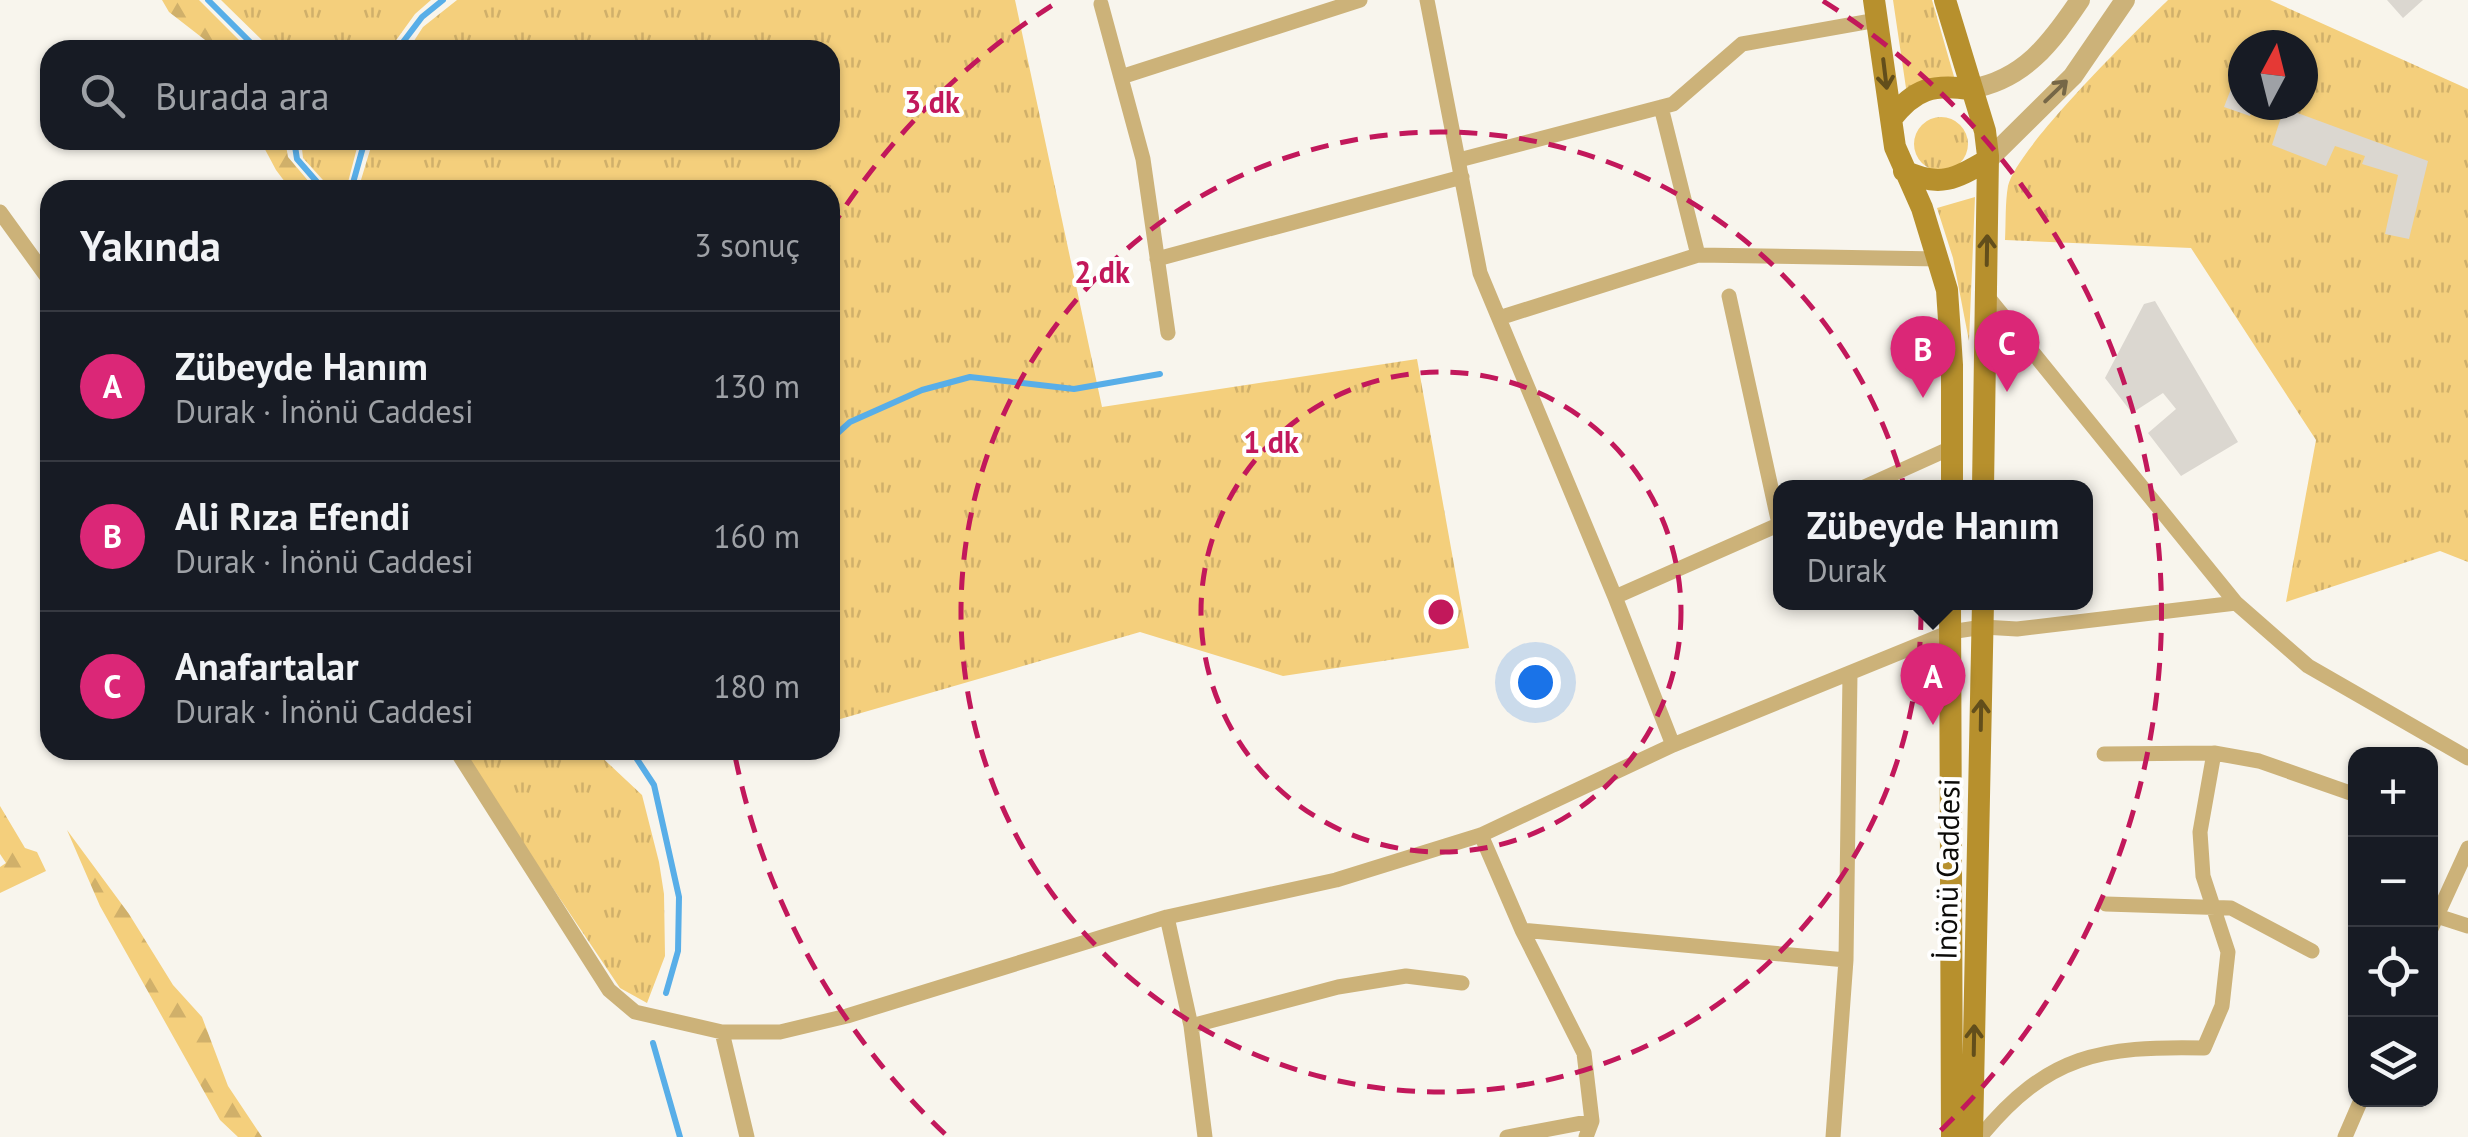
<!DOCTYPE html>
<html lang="tr">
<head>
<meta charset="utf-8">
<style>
  :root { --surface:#171b24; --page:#20242c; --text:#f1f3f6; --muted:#9ea1a6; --line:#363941; --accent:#db2777 }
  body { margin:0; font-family:"PT Sans",sans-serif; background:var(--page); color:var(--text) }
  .controls { position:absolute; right:30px; bottom:30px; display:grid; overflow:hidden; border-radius:20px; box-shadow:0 2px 8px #0004 }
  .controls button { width:90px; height:90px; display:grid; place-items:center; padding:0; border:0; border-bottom:2px solid var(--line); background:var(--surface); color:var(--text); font:50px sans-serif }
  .compass { position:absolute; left:2228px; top:30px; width:90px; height:90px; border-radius:50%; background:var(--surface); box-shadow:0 2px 8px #0004; rotate:7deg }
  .you { position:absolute; left:1535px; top:682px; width:35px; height:35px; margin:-25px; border:8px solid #fff; border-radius:50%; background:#1a73e8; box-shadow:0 0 0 15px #1a73e833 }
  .badge { display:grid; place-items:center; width:65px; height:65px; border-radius:50%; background:var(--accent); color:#fff; font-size:32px; font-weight:700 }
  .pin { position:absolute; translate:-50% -82px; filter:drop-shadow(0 2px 5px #0008) }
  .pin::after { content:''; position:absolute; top:52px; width:35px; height:30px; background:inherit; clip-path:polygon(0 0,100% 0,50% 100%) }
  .popup { position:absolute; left:1773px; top:480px; width:320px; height:130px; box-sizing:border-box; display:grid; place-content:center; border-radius:20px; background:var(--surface); filter:drop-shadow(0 2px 8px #0005); font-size:32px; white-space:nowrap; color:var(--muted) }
  .popup b { font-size:38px; color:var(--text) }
  .popup::after { content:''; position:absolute; left:50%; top:100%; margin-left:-20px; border:20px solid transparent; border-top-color:var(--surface) }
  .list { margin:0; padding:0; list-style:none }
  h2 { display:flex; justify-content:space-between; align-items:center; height:130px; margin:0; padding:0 40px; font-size:42px }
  h2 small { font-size:32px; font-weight:400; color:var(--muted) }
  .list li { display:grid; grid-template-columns:65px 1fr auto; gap:30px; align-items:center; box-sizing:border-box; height:150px; padding:0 40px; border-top:2px solid var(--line) }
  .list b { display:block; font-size:38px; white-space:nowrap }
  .list p { margin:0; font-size:32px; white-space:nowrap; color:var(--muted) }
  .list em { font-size:32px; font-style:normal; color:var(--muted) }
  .icon { flex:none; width:55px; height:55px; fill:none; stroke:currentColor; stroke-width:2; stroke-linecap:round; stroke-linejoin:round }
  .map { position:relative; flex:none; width:2468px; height:1137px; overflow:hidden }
  .search { position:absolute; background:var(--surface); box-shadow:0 2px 8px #0004; left:40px; top:40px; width:800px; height:110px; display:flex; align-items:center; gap:25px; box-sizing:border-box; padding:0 35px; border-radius:30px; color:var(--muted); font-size:38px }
  .panel { position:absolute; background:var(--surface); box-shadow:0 2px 8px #0004; left:40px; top:180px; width:800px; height:580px; border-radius:30px }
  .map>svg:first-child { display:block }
</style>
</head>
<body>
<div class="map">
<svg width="2468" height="1137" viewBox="0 0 2468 1137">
  <defs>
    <pattern id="grass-tufts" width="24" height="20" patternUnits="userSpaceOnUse" patternTransform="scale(2.5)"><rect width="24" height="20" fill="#f4cf7c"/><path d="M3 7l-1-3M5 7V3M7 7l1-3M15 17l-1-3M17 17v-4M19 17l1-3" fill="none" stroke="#d0b06a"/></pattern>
    <pattern id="forest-firs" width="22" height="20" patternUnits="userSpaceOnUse" patternTransform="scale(2.5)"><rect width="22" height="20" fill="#f4cf7c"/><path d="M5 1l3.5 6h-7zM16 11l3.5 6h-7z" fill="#d0b06a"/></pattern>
  </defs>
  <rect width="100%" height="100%" fill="#f8f5ed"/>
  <path fill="url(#grass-tufts)" fill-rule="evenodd" d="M221 0H431L415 14 389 50H272Z
    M457 0H1015L1102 407 1417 359 1469 648 1283 676 1140 632 830 722V190H358L373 140H830V50H408L423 27Z
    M1893 0H1932L1955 80 1906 88Z
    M2168 0H2270L2468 89V562L2440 551 2286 602 2316 440 2191 248 2005 240C2006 223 2005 203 2008 186 2016 149 2135 32 2168 0ZM2243 45H2303V105H2243Z
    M1914 144a27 27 0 1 1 54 0a27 27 0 1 1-54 0Z
    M301 140H359L346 190H332L303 158Z
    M1975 197 1969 341 1953 258 1937 208Z
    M463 750H594L642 795 659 862 664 894 665 956 647 1003 620 988 482 783Z"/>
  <path fill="url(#forest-firs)" d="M162 0H199L249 50H218L169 12Z
    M260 140H285L288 157 316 190H291L276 170Z
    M0 806 25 848 37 852 46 871 0 893V867L6 863 0 854Z
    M67 830 129 914 173 985 202 1017 228 1086 262 1137H238L220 1120 100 906Z"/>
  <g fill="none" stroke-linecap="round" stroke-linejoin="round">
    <path stroke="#58aee8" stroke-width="6" d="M208 0 258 50
      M397 50 422 17 443 0
      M294 140 297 159 324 190
      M351 190 365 140
      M830 440 850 422 922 390 970 377 1074 389 1160 374
      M631 750 654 785 679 897 678 951 666 993
      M653 1043 680 1137"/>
  </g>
  <path fill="#dbd7d0" d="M2387 0H2423L2403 18Z
    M2231 89 2243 94V105H2254L2250 116 2224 107Z
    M2284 108 2428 161 2409 239 2385 234 2398 175 2362 164 2365 156 2335 146 2326 166 2272 145Z
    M2155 301 2238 442 2181 476 2148 433 2176 409 2163 393 2132 413 2105 378 2144 304Z"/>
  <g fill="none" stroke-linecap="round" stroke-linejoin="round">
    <path stroke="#ccb279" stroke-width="15" d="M1427 0 1480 273 1615 597 1673 745
      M1101 4 1143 159 1168 333
      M1121 77 1360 0
      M1459 160 1673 104 1742 44 1877 20
      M0 212 50 281
      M1698 255 1940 259
      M1157 259 1462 177
      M1729 296 1779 524
      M1987 296 2236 603
      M1499 318 1698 255 1661 107
      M1862 488 1953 447
      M1615 597 1780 524
      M456 750 609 990 635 1012 722 1032H780L847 1016 1167 917 1336 880 1481 835 1673 745 1950 632 1983 627 2017 629 2236 603 2308 666 2468 758
      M2104 754 2214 753 2259 761 2356 795
      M1481 835 1522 930 1584 1053 1592 1121 1586 1137
      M2106 904 2231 908 2312 951
      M2437 916 2468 926
      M1167 917 1191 1026 1205 1137
      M1522 930 1846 960
      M2430 931 2468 848
      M1191 1026 1338 987 1406 976 1462 983
      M722 1032 747 1137
      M1507 1137 1592 1121
      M1833 1137 1846 960 1850 674
      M1980 1137C2048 1054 2101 1046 2204 1048L2222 1006 2228 952 2203 876 2200 832 2214 753
      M2345 1137 2361 1100"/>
    <path stroke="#ccb279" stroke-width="20" d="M1970 89C2024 80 2051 43 2080 0
      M1988 160 2073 76 2125 0"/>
    <path stroke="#b7902d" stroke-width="22" d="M1874 0 1895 147 1922 208 1947 290 1952 365V488
      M1945 0 1985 131 1988 156 1983 488
      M1891 119C1915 88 1933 84 1970 89
      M1904 171C1940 188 1955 179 1988 160
      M1950 602 1952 1137
      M1972 1137 1983 602"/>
  </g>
  <defs><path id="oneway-shaft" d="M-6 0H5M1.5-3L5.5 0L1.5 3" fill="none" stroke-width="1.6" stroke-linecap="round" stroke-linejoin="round" transform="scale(2.5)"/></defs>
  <g stroke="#624e1b">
    <use href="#oneway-shaft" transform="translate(1885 74) rotate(83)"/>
    <use href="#oneway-shaft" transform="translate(1987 250) rotate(-89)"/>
    <use href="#oneway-shaft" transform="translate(1981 715) rotate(-89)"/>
    <use href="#oneway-shaft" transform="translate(1974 1040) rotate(-89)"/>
  </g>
  <use stroke="#766747" href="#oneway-shaft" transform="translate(2056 91) rotate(-44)"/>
  <g fill="none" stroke="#c2185b" stroke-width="5" stroke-dasharray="18 12">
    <circle cx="1441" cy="612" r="240"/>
    <circle cx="1441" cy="612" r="480"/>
    <path d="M945 1134A720 720 0 0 1 735 756M830 230A720 720 0 0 1 1059 1M1823 1A720 720 0 0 1 1937 1134"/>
  </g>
  <g text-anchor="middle" stroke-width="8" stroke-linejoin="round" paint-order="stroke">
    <g font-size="30" fill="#0c0b09" stroke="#fff">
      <text transform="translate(1948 869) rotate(-89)" y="10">İnönü Caddesi</text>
    </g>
  </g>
  <circle cx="1441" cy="612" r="15" fill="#c2185b" stroke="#fff" stroke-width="5"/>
  <g font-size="30" text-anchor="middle" font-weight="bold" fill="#c2185b" stroke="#fff" stroke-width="8" stroke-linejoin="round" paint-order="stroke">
    <text x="932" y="113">3 dk</text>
    <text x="1102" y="283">2 dk</text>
    <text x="1271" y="453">1 dk</text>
  </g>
</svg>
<div class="controls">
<button>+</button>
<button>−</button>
<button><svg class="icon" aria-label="locate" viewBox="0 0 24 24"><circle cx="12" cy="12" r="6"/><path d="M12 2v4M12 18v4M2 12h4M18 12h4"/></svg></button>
<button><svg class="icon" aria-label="layers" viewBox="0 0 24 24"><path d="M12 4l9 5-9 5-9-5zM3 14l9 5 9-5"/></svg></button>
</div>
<svg class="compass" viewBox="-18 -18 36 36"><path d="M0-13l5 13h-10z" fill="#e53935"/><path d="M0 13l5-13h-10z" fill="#9ea1a6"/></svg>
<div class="you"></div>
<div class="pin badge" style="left:1933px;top:725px">A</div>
<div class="popup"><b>Zübeyde Hanım</b>Durak</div>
<div class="pin badge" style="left:1923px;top:398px">B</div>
<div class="pin badge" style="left:2007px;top:392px">C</div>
<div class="search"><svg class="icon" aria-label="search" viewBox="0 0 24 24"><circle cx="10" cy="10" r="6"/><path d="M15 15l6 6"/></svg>Burada ara</div>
<section class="panel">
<h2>Yakında<small>3 sonuç</small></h2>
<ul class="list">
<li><span class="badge">A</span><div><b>Zübeyde Hanım</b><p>Durak · İnönü Caddesi</p></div><em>130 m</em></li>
<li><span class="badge">B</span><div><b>Ali Rıza Efendi</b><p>Durak · İnönü Caddesi</p></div><em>160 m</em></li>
<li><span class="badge">C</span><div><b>Anafartalar</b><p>Durak · İnönü Caddesi</p></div><em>180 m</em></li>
</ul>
</section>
</div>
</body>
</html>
